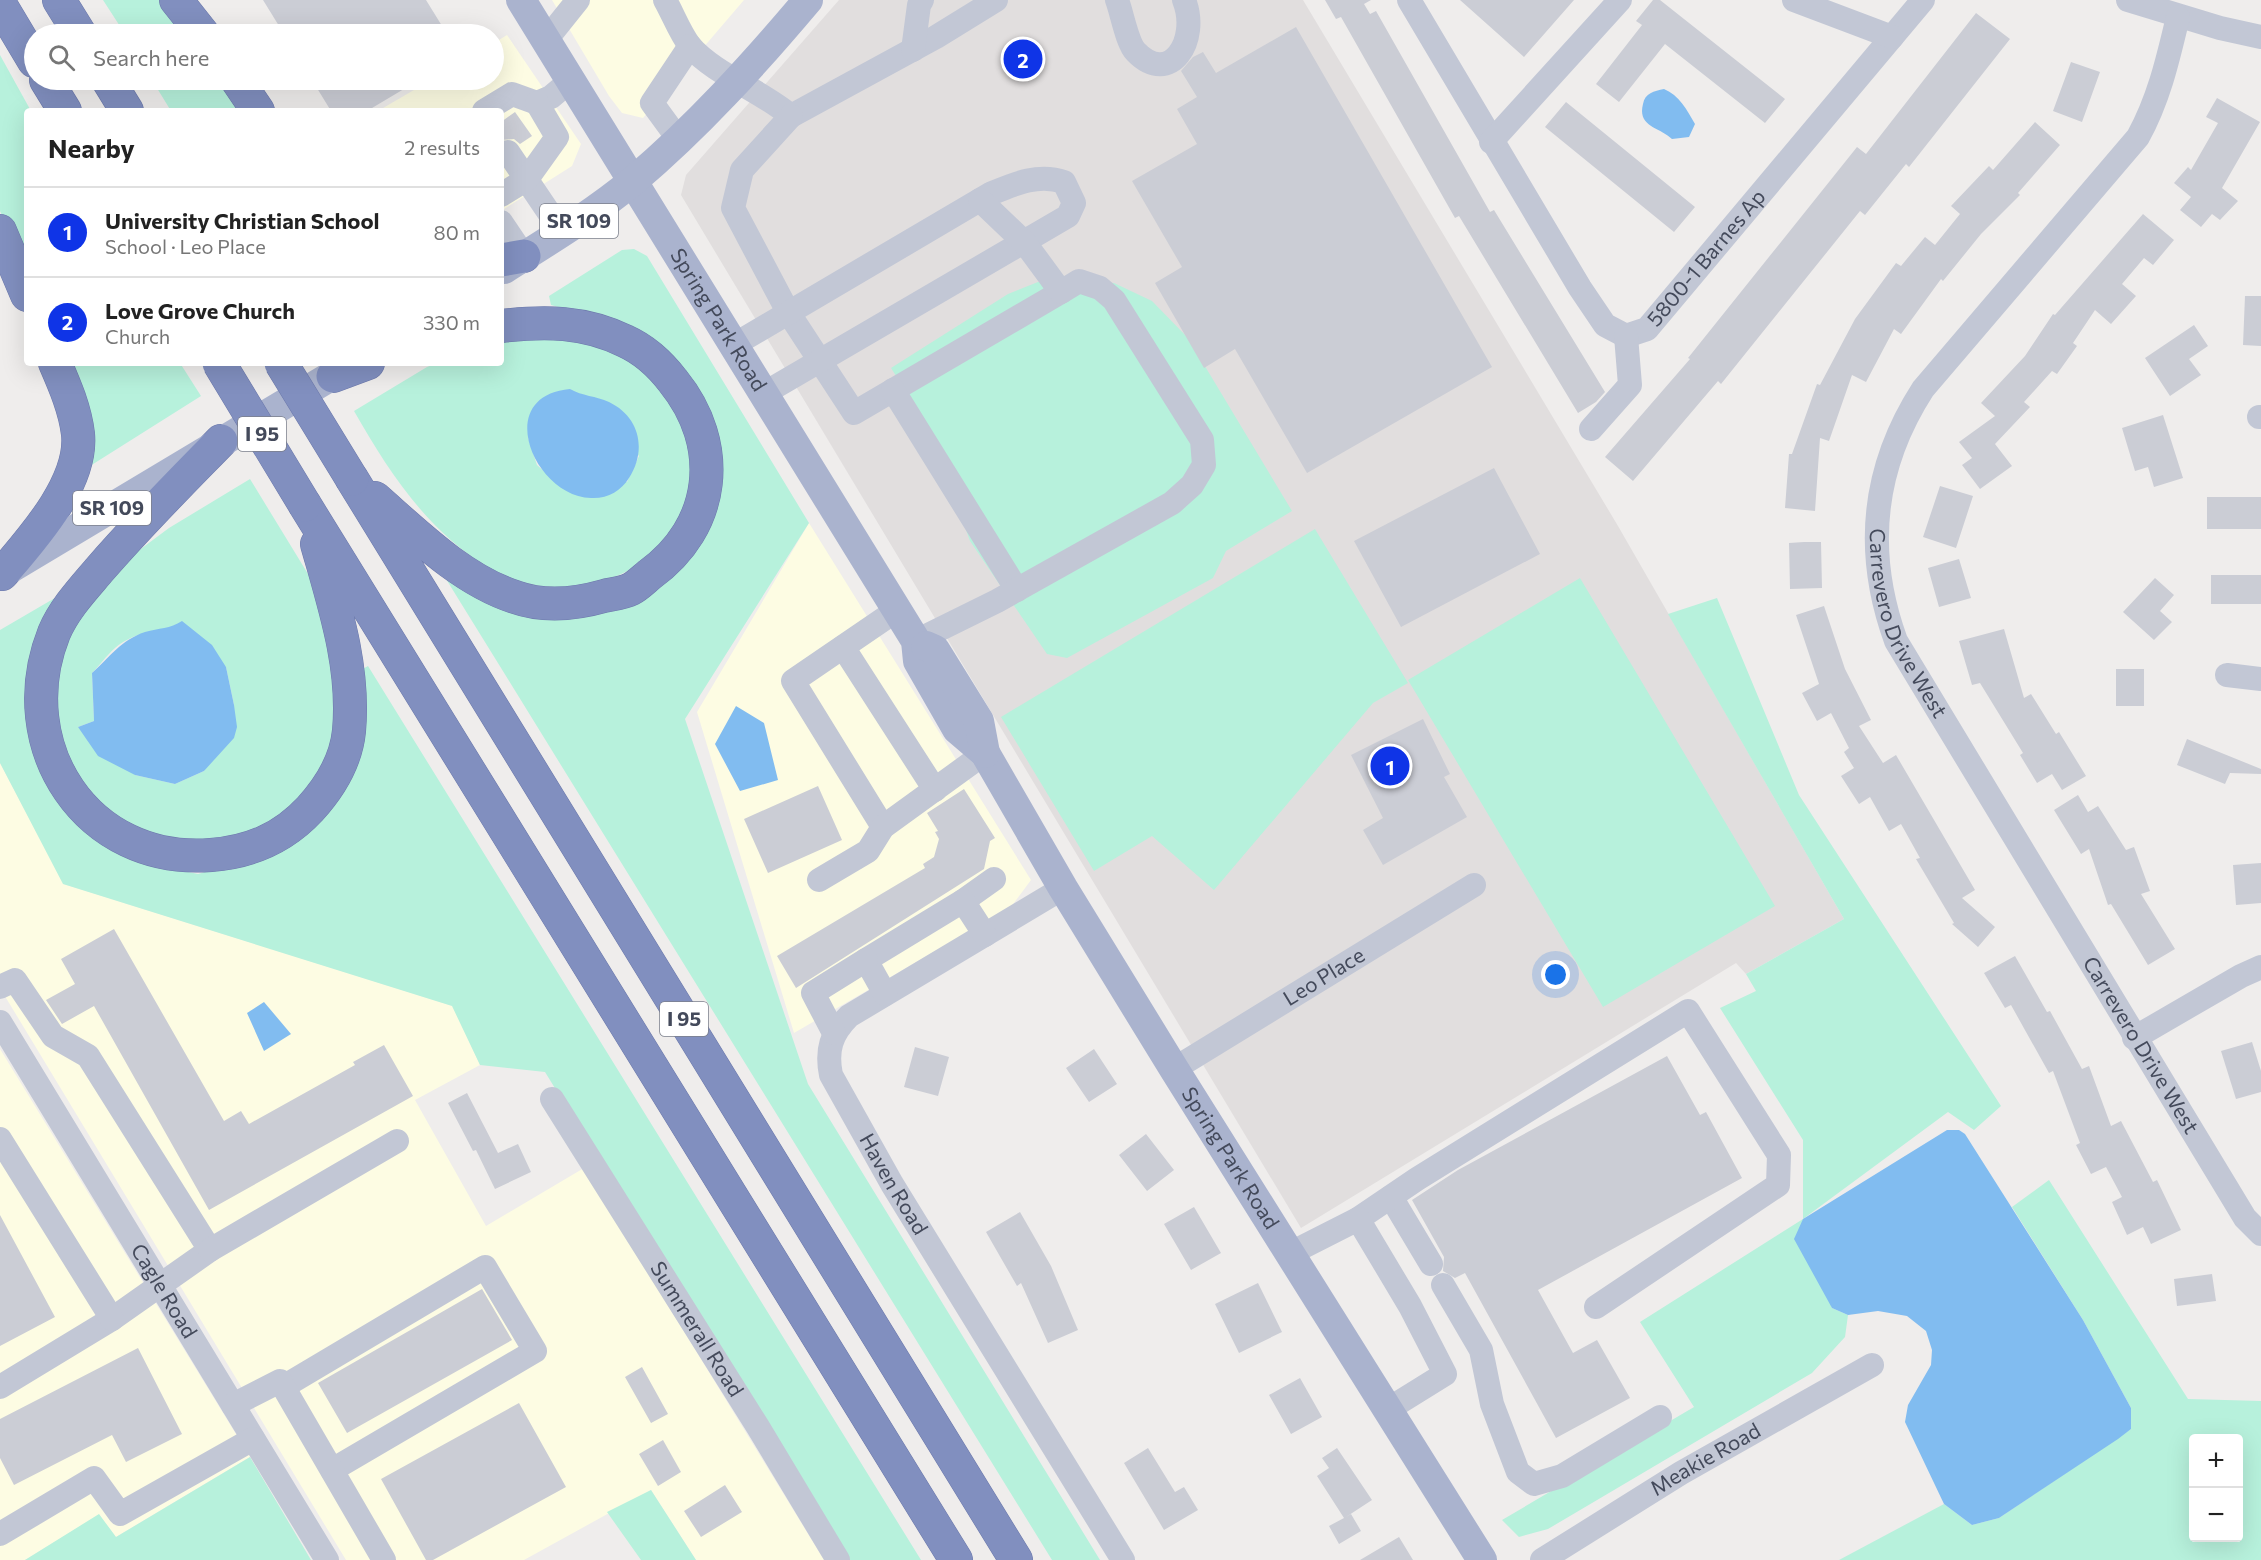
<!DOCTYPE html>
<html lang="en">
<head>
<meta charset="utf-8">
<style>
  :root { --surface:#fff; --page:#f2f2f2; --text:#222; --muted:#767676; --line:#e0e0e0; --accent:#0f34e7 }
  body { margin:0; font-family:Commissioner,sans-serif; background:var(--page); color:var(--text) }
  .controls { position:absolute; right:18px; bottom:18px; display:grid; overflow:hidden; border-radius:6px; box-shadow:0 6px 24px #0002 }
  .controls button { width:54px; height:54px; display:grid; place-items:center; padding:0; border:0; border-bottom:2px solid var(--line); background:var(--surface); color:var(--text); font:30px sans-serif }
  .you { position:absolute; left:1556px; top:975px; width:21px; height:21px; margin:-15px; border:4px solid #fff; border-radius:50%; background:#1a73e8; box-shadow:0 0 0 9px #1a73e833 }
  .badge { display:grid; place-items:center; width:39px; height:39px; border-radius:50%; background:var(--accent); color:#fff; font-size:20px; font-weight:700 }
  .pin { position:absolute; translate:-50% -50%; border:3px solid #fff; box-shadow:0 2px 6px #0006 }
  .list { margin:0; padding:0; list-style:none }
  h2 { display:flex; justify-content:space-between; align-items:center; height:78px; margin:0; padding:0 24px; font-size:26px }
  h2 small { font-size:20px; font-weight:400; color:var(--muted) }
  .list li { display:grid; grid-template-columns:39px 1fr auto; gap:18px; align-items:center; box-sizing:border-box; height:90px; padding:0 24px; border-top:2px solid var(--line) }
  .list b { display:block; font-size:22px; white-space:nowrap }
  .list p { margin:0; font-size:20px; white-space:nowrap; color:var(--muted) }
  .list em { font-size:20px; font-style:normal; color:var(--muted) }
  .icon { flex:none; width:33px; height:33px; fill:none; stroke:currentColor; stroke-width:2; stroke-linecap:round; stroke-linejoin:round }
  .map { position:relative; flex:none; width:2261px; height:1560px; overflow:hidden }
  .search { position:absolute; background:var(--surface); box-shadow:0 6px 24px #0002; left:24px; top:24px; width:480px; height:66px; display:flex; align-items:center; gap:15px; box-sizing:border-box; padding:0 21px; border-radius:33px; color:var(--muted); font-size:22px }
  .panel { position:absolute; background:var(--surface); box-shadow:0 6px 24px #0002; left:24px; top:108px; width:480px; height:258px; border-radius:6px }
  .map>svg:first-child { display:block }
</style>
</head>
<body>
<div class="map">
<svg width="2261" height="1560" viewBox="0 0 2261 1560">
  <rect width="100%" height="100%" fill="#efedec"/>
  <path fill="#fdfce3" d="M552 0H744L643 118 622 113 609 96Z
    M507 35 581 144 572 166 501 211V111H378L431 80H494V43Z
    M809 523 1031 880 1011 907 794 1033 697 712Z
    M0 763 64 884 453 1006 480 1065 415 1100 486 1226 584 1168 824 1560H696L651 1490 524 1560H346L0 988Z
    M0 1049 250 1457 116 1537 99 1515 25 1560H0Z"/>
  <path fill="#e1dede" d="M839 0H1303L1618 526 1844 919 1746 974 1736 963 1301 1228 681 195 686 175Z"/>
  <path fill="#b7f1dc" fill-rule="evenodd" d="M103 0H165L193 34H125Z
    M0 55 31 111H27V275L0 211Z
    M152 80H229L248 111H171Z
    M634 249 647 256 809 523 685 719 808 1084 1100 1560H1052L446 579 450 573 480 595 635 597 718 459 626 326 551 305 549 296 622 250Z
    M1076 281 1114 283 1152 301 1188 338 1292 511 1226 551 1213 578 1067 658 1047 654 970 541 930 429 891 368 1008 294 1038 282Z
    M544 337C562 339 596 339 611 346 641 360 652 375 669 402 675 413 686 425 690 437 693 446 691 459 691 469 693 569 568 617 489 568 427 531 389 472 354 411L427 367 437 363H501V342ZM570 389 639 456 627 482 557 483 537 465 528 438Z
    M65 363H180L201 396 90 466Z
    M250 479 316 587 340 694 327 761 299 801 268 824 218 842 143 834 89 795 58 736 56 672 73 629 84 612 130 557 169 528ZM172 628 226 667 234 705 204 771 175 784 135 775 78 727 94 721 92 673C100 665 106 656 115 648 131 634 152 631 172 628Z
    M1315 529 1408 683 1373 703 1214 890 1152 836 1094 871 1001 717Z
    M1580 578 1775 906 1603 1007 1408 680Z
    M60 595 40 635 81 825 137 861 198 874 269 853 316 821 359 671 368 666 921 1560H846L545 1072 480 1065 452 1006 63 884 0 763V630Z
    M1717 598 1799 795 2001 1106 1974 1130 1948 1112 1803 1219 1832 1308 1848 1315 1845 1337 1812 1373 1548 1529 1519 1537 1502 1520 1694 1407 1640 1322 1803 1219V1140L1720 1008 1756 991 1746 974 1844 919 1668 614Z
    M2049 1180 2188 1399 2261 1401V1560H1839L1944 1504 1972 1525 1999 1518 2131 1429V1408L2083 1320 2012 1207ZM2194 1438H2238V1538H2194Z
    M250 1457 311 1560H25L99 1514 116 1537Z
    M651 1490 696 1560H641L607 1512Z"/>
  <path fill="#81bcf0" d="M1664 89C1679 95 1687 110 1695 124L1689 137 1672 139C1660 127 1637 127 1643 104 1645 93 1654 91 1664 89Z
    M570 389C582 396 596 396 609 402 640 417 647 450 629 478 621 491 607 499 591 498 534 496 492 396 570 389Z
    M182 621 212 645 226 667 234 705 237 727 234 738 204 771 175 784 135 775 98 756 78 727 94 721 92 673C110 657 121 640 145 632 159 628 170 629 182 621Z
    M736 706 764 723 778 780 740 791 715 744Z
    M264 1002 291 1034 264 1051 247 1013Z
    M1947 1130H1959L1965 1134 2083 1320 2131 1408V1429L2118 1439 1999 1518 1972 1525 1944 1504 1905 1422 1908 1405 1931 1365 1932 1350 1926 1331 1907 1316 1878 1311 1848 1315 1832 1308 1794 1239 1803 1219Z"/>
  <path fill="#cbcdd5" d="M263 0H426L447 34H284Z
    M1325 0H1371L1364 4 1370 14 1376 11 1490 212 1494 210 1605 392 1596 402 1578 413 1459 216 1455 218 1341 17 1336 19Z
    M1460 0H1574L1524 57Z
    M1653 0H1660L1785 99 1765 123 1665 44 1619 102 1596 84 1642 25 1636 21Z
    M1976 13 2010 39 1909 167 1906 164 1865 215 1860 211 1721 384 1718 381 1633 481 1605 457 1690 359 1688 358 1857 147 1866 154Z
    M1296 27 1492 367 1307 473 1235 349 1204 368 1155 283 1182 267 1132 181 1197 144 1177 109 1197 97 1181 71 1193 57 1203 52 1216 73Z
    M2071 62 2100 72 2082 122 2053 111Z
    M312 80H419L367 111H331Z
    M2217 98 2260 122 2222 188 2238 201 2220 220 2212 214 2201 227 2180 210 2191 197 2174 183 2188 167 2191 170 2218 123 2206 117Z
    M1566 102 1695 207 1674 232 1545 127Z
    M515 112 532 136 520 144 514 139 501 140V122Z
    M2035 122 2060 145 2018 193 2020 195 1981 234 1943 281 1941 279 1901 334 1894 329 1866 382 1852 375 1829 441 1820 438 1815 511 1785 508 1789 454H1792L1817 384 1820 385 1855 319 1896 263 1901 266 1925 237 1935 245 1960 214 1951 206 1989 166 1993 170Z
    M2143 214 2174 240 2153 265 2144 258 2122 284 2136 296 2111 324 2095 310 2073 343 2077 346 2057 374 2052 371 2024 402 2030 407 1995 444 2012 466 1980 489 1962 465 1972 458 1959 442 1995 416 1981 403 2025 356 2053 314 2055 315Z
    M2245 296H2261V346L2243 345Z
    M2194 325 2208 346 2189 359 2201 375 2170 396 2145 358Z
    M2163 415 2183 478 2154 487 2148 467 2135 471 2122 428Z
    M1494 468 1540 554 1401 627 1354 541Z
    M1940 486 1973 496 1956 548 1923 537Z
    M2207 497H2261V529H2207Z
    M1804 542H1821L1822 588 1790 589 1789 543Z
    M1959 559 1971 598 1939 607 1928 568Z
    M2211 575H2261V604H2211Z
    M2155 578 2174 595 2160 611 2172 622 2154 640 2123 612Z
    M1824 606 1845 669 1871 720 1859 726 1883 763 1896 755 1975 890 1962 898 1995 927 1978 947 1952 924 1954 923 1916 859 1920 858 1901 824 1889 831 1870 797 1859 804 1841 776 1854 768 1844 752 1849 748 1831 713 1817 721 1802 693 1819 684 1796 615Z
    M2004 629 2024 698 2031 694 2056 734 2059 732 2086 776 2062 790 2052 774 2037 783 2020 755 2023 753 1980 683 1972 685 1959 641Z
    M2116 669H2144V706H2116Z
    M1423 719 1450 774 1444 777 1467 817 1383 865 1363 830 1383 818 1351 755Z
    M2187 739 2261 769V774L2230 773 2225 784 2177 765Z
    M818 786 842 840 768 873 744 819Z
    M964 789 995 838 990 841 984 869 796 988 777 956 925 868 923 864 934 857 939 839 935 832 938 831 927 813Z
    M2078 795 2088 812 2098 806 2126 850 2134 847 2150 891 2141 894 2175 949 2148 965 2111 904 2108 905 2089 849 2081 854 2054 810Z
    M2261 863V903L2236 905 2233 865Z
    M114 929 224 1121 241 1111 249 1124 355 1065 353 1062 384 1045 413 1096 209 1210 94 1006 62 1024 46 1000 75 984 61 959Z
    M2015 956 2047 1012 2050 1011 2082 1069 2089 1066 2111 1126 2121 1121 2153 1182 2157 1180 2181 1230 2151 1244 2143 1227 2127 1235 2112 1202 2122 1197 2106 1167 2091 1174 2076 1145 2080 1143 2053 1071 2049 1073 2011 1005 2005 1008 1984 973Z
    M2252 1042 2261 1071V1092L2236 1099 2221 1051Z
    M915 1047 949 1057 938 1096 904 1087Z
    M1094 1049 1117 1084 1089 1102 1066 1068Z
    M1667 1056 1700 1115 1706 1112 1742 1178 1538 1290 1573 1353 1597 1340 1630 1398 1556 1438 1465 1273 1455 1278 1443 1271 1444 1257 1412 1200 1458 1170Z
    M467 1093 498 1153 518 1144 531 1172 495 1189 476 1150 473 1151 448 1103Z
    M1146 1134 1174 1170 1147 1191 1119 1155Z
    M1194 1207 1221 1253 1191 1270 1164 1224Z
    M1020 1212 1051 1266 1078 1330 1048 1343 1021 1283 1017 1286 986 1232Z
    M0 1215 55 1317 0 1346Z
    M2212 1274 2216 1301 2177 1306 2174 1279Z
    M1258 1283 1282 1332 1239 1353 1215 1304Z
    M482 1289 512 1340 347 1433 318 1383Z
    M138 1348 182 1434 126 1462 112 1435 14 1485 0 1458V1419Z
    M642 1367 668 1414 651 1423 625 1377Z
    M1300 1378 1322 1417 1291 1434 1269 1395Z
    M519 1403 566 1487 433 1560H426L381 1479Z
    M663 1440 681 1472 658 1486 639 1454Z
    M1148 1448 1175 1492 1184 1487 1198 1510 1164 1530 1124 1463Z
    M1337 1448 1372 1500 1346 1517 1351 1514 1361 1531 1339 1544 1329 1526 1344 1518 1317 1476 1329 1468 1322 1458Z
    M725 1485 742 1512 701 1537 684 1511Z
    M1399 1537 1413 1560H1360Z"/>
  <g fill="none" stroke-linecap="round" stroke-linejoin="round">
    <g stroke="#6c79ab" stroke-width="34">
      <path id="highway" d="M59 0 80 34
        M176 0 203 34
        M0 4 34 61
        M46 80 65 111
        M108 80 127 111
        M237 80 258 111
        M0 231 27 295
        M501 260 524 256
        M333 376 368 363
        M221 441C180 483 138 525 100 569 83 589 64 609 54 633 9 746 87 865 211 855 251 852 283 838 310 809 330 787 346 761 349 731 355 667 334 604 317 544
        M352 479 1016 1560
        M375 498C416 534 462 580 515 597 543 607 576 604 604 596 613 594 623 593 631 589 637 586 643 580 649 575 716 527 725 445 673 381 660 364 645 350 625 341 584 321 545 321 501 326
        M305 505 956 1560
        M2 574C32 539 83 483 78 434 75 409 65 386 55 363"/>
    </g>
    <g stroke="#c2c7d5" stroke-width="24">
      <path d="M665 0C673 14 680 33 690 46 714 74 762 91 791 116L936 37 996 0"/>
      <path d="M1117 0C1122 13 1127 43 1136 52 1170 87 1200 40 1184 0"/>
      <path id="s1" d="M1409 0 1580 288 1605 325 1626 336 1647 329 1923 0"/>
      <path d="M1794 0 1892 37"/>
      <path d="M2128 0 2220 28 2261 37"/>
      <path id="s2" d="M2178 17C2168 59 2159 99 2138 137L1923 389C1872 468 1864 553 1896 641L2245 1218 2261 1234"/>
      <path d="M546 40 578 0"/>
      <path d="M913 50 919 5 922 0"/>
      <path d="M484 111 512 94 537 103 551 97 570 81"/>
      <path d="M791 116 742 170 733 208 788 312 854 413 1061 292"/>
      <path d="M679 140 652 103 690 46"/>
      <path d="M1491 142 1620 0"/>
      <path d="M508 152 562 232"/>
      <path d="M501 195 527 179 557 137 537 103"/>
      <path d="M501 222 524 256"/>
      <path d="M732 346 990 194C1014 184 1038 173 1064 182L1074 203 1068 216 763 394"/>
      <path d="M893 390 1017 590"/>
      <path d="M2259 417H2261"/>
      <path d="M1591 429 1630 385 1626 336"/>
      <path d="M916 641 997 601 1172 503 1192 485 1204 465 1202 440 1114 300 1100 288 1079 281 1061 292 1025 243 980 200"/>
      <path d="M843 647 935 790"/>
      <path d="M2227 675 2261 679"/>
      <path d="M883 827 793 681 897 610"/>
      <path d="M819 880 868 851 883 827 985 753"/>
      <path id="s3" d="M1063 888 849 1016C831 1034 826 1050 831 1075L892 1184 1123 1560"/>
      <path d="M963 901 994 879"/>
      <path d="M0 987 15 980 53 1036 88 1056 210 1250 112 1319 0 1387"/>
      <path d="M885 994 866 960 963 901 985 935"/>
      <path id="s4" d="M0 1022 327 1560"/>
      <path d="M834 1033 813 993 866 960"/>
      <path d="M2134 1038 2241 976 2261 967"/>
      <path id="s5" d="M1174 1069 1474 885"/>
      <path id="s6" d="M552 1099 758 1427 838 1560"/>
      <path d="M0 1139 112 1319"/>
      <path d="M1391 1197 1431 1264"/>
      <path d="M1358 1219 1417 1179 1688 1011 1779 1155 1778 1185 1596 1307"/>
      <path d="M210 1250 397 1141"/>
      <path d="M1289 1254 1358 1219 1410 1306 1445 1374 1387 1410"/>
      <path d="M1443 1285 1481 1350 1492 1404 1518 1472 1534 1484 1562 1476 1660 1417"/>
      <path d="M283 1387 485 1267 535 1351 332 1470"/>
      <path d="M233 1405 280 1381 384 1560"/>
      <path d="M0 1534 94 1478 120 1514 253 1439"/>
      <path id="s7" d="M1542 1560 1681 1473 1872 1365"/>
    </g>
    <g stroke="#aab3ce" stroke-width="30">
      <path id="s8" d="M521 0 916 641 918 661 957 729 985 753 1063 888 1174 1069 1482 1560"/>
      <path d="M504 269C548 241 593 214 633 181 697 127 754 64 808 0"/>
      <path d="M11 568 353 363"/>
      <path d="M926 646 935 650 979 721 985 753"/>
    </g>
    <use href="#highway" stroke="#818fbf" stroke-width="33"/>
    <g stroke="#6c79ab" stroke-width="34" stroke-linecap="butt">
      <path id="highway-bridge" d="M219 363 305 505
        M281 363 352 479"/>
    </g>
    <use href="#highway-bridge" stroke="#818fbf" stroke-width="33"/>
  </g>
  <g text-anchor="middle" stroke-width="4.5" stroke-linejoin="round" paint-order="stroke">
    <g fill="#fff" stroke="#7c808c" stroke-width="1.5">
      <rect x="540" y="204" width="78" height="34" rx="4.5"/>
      <rect x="238" y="417" width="48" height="34" rx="4.5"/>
      <rect x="73" y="491" width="78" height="34" rx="4.5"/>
      <rect x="660" y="1002" width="48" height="34" rx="4.5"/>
    </g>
    <g font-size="20" font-weight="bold" fill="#444a5b">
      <text x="579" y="228">SR 109</text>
      <text x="262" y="441">I 95</text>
      <text x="112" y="515">SR 109</text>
      <text x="684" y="1026">I 95</text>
    </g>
    <g font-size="21" fill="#444a5b" stroke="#fff">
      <text dy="7" stroke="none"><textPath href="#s1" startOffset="518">5800-1 Barnes Ap</textPath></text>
      <text dy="7" stroke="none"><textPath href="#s8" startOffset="376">Spring Park Road</textPath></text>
      <text dy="7" stroke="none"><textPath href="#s2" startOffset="708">Carrevero Drive West</textPath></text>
      <text dy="7" stroke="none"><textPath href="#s5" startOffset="176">Leo Place</textPath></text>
      <text dy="7" stroke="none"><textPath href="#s2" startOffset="1194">Carrevero Drive West</textPath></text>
      <text dy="7" stroke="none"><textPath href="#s8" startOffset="1362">Spring Park Road</textPath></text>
      <text dy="7" stroke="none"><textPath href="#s3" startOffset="440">Haven Road</textPath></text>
      <text dy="7" stroke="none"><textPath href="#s4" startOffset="315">Cagle Road</textPath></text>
      <text dy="7" stroke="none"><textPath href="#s6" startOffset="272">Summerall Road</textPath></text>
      <text dy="7" stroke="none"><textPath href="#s7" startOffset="192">Meakie Road</textPath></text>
    </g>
  </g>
</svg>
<div class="controls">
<button>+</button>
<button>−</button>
</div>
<div class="you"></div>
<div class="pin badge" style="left:1390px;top:766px">1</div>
<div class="pin badge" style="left:1023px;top:59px">2</div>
<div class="search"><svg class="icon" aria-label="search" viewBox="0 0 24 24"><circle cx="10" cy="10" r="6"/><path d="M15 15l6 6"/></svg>Search here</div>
<section class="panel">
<h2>Nearby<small>2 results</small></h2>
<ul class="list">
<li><span class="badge">1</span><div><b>University Christian School</b><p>School · Leo Place</p></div><em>80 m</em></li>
<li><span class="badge">2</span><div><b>Love Grove Church</b><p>Church</p></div><em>330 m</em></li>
</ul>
</section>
</div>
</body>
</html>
